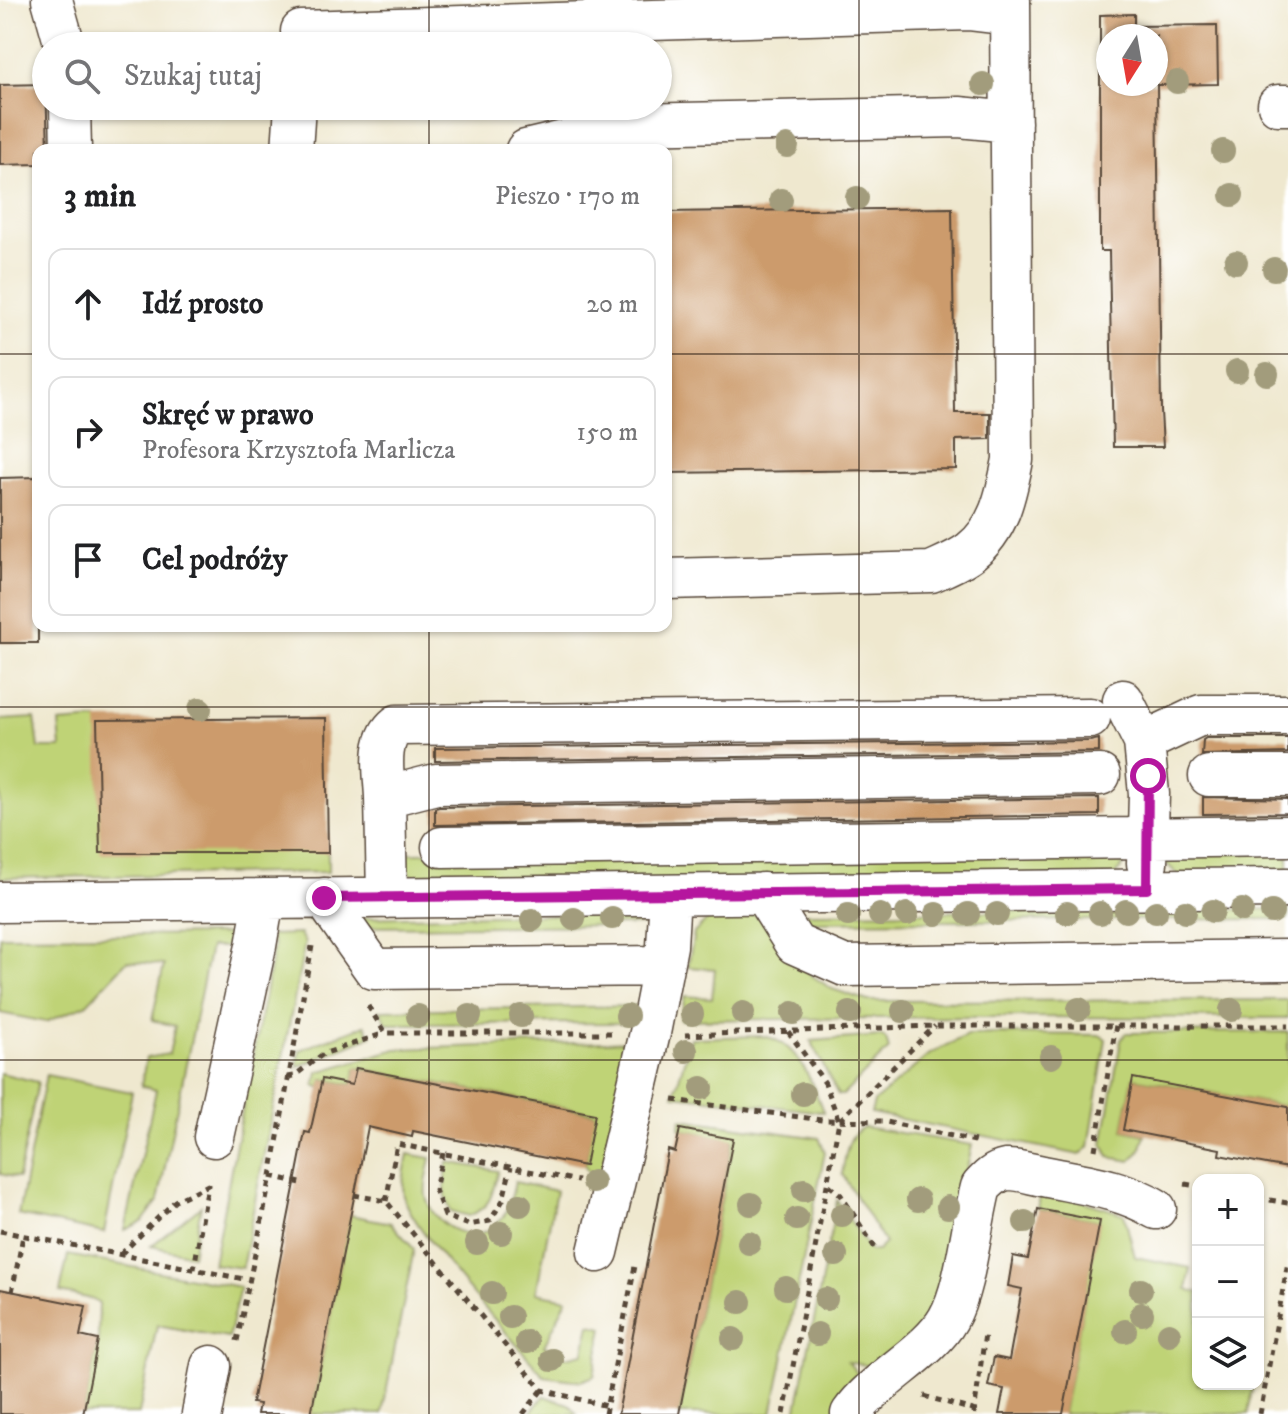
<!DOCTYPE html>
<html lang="pl">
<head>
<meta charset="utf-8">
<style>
  :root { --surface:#fff; --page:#f2f2f2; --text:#202124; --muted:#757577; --line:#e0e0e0 }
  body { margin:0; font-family:"IM FELL DW Pica",serif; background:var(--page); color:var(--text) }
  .controls { position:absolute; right:24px; bottom:24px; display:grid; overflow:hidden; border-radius:16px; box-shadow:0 2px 6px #0004 }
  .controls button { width:72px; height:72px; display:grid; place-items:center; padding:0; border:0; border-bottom:2px solid var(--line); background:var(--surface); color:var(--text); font:40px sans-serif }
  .compass { position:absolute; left:1096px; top:24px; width:72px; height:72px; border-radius:50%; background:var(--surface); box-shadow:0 2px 6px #0004; rotate:191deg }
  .stop { position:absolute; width:24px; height:24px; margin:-18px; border:6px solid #b5179e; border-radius:50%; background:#fff }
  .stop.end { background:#b5179e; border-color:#fff; box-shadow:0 2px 8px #0008 }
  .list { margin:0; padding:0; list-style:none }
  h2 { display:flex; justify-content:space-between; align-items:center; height:104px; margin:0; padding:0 32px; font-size:34px }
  h2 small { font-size:26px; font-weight:400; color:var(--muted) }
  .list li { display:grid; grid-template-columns:52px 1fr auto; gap:24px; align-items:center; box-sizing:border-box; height:112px; margin:0 16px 16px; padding:0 16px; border:2px solid var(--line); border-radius:16px }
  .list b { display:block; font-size:30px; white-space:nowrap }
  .list p { margin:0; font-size:26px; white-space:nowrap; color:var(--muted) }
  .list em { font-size:26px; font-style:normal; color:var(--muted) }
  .icon { flex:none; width:44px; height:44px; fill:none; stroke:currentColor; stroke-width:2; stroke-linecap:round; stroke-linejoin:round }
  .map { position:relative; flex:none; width:1288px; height:1414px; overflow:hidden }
  .search { position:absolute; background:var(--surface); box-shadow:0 2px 6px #0004; left:32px; top:32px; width:640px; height:88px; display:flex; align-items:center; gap:20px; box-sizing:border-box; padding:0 28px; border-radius:44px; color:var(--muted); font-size:30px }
  .panel { position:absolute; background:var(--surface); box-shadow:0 2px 6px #0004; left:32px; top:144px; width:640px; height:488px; border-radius:16px }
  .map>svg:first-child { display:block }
</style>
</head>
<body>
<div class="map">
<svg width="1288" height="1414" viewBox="0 0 1288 1414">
  <rect width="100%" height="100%" fill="#fff"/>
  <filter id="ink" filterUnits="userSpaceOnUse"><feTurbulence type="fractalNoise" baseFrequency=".0125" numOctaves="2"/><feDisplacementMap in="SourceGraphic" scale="16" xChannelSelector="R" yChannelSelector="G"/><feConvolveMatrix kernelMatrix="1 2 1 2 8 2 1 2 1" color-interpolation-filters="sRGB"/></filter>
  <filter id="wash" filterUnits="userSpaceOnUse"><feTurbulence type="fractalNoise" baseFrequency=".006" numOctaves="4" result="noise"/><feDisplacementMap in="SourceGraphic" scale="32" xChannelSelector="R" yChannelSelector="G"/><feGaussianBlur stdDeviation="1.8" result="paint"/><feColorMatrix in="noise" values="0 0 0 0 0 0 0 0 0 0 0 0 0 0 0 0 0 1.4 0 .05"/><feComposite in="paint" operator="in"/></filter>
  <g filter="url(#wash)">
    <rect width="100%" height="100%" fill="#efe8cf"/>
    <path fill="#bfd376" stroke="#7d7e4a" stroke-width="2" d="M35 718 39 748H61L59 723 97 720 328 853V872L0 878V720Z
      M1288 849V875L1179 876 1166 863 1167 850Z
      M1137 851 1113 877 418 883 404 865 403 853Z
      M1288 909V919L806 922V913Z
      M714 913H751L769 922 811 975 832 989 868 1001 1288 1000V1018L974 1017 680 1020 685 996 712 998 715 969 688 967 694 933Z
      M495 915H625L651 925 362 927 356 918Z
      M247 934V947H210L158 1201 142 1222 125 1230 156 1090 141 1086 146 1058 169 1054 175 1026 152 1020 164 965 127 961 86 1005 46 1022 0 1013V936Z
      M300 934 305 943 242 1268 213 1264 274 946 270 935Z
      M642 1006 638 1023 387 1024 380 1010Z
      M365 1025 371 1036 297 1067 300 1050Z
      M1288 1032V1107L1133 1078 1123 1130 1145 1135 1140 1151 1131 1161 1109 1157 1103 1144 1121 1040 1126 1033Z
      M1001 1034 1099 1035 1106 1039 1089 1147 1080 1155 871 1113 874 1102 930 1054 967 1035Z
      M762 1036C797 1040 813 1083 823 1112L674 1095 691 1038Z
      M882 1036 886 1039 889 1049 843 1095H838L811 1041Z
      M632 1041 604 1192 585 1166 594 1113 356 1068 352 1085 323 1079 321 1087 315 1086 318 1072 396 1049Z
      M0 1073 38 1082 18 1178 0 1174Z
      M46 1075 132 1092 104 1233 18 1215Z
      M681 1119 819 1138 825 1152 772 1414H679L733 1140 680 1129Z
      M864 1127 972 1145 938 1303 914 1334 875 1367 848 1362 863 1380 836 1414H796L837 1200 870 1251H877L885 1243 842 1174C846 1156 846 1135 864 1127Z
      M408 1154 431 1158C429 1170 424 1184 426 1196 432 1226 475 1249 499 1222 509 1211 512 1195 515 1182L556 1191 536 1293 567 1299 544 1346 566 1357 584 1353 590 1324 603 1327 594 1376 581 1381 544 1376C518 1345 409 1228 404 1196 401 1182 406 1167 408 1154Z
      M448 1162 498 1171C492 1195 492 1206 469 1216L451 1211C442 1194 445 1181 448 1162Z
      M1049 1191 1124 1214 1135 1257 1191 1268 1187 1290 1198 1292V1384H1253L1248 1414H1063L1099 1221 1038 1209 1040 1196Z
      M201 1206 192 1255 151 1246Z
      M350 1215 391 1223 414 1249 382 1414H311Z
      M68 1255 240 1287 228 1338 157 1325 139 1414H83L98 1340 99 1304 92 1299 60 1292Z
      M544 1396 569 1404 577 1414H529Z"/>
    <g id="blocks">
      <path fill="#cc9b6c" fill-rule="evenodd" d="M1134 14V26L1217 25 1218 84 1157 85 1161 411 1163 447H1113L1109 251H1100V15ZM1108 36H1156V84H1108Z
        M46 84 48 150H38V164L0 165V85Z
        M952 208 955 413H990V439L956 440V469L666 473V212Z
        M38 477V643H0V478Z
        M326 718 328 853H100L97 720Z
        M1206 738H1288V753L1202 755 1203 740Z
        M1099 739V752L435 761V748L1090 741Z
        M1203 797 1288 799V813L1203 814Z
        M1099 798V815L435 825V808L439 807Z
        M356 1068 595 1114 585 1166 413 1131 412 1137 368 1127 311 1414H257L259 1404 252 1403 305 1132 310 1133 322 1079 352 1085Z
        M1133 1078 1288 1107V1168L1219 1155 1220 1149 1123 1130Z
        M680 1129 733 1139 679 1414H618L668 1150 675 1152Z
        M1038 1209 1100 1221 1063 1414H999L1004 1389 988 1386 994 1357 1009 1360 1022 1289 1008 1286 1013 1256 1028 1259Z
        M0 1289 86 1306 80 1336 98 1340 83 1414H0Z"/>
    </g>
  </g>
  <g filter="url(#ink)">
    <use href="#blocks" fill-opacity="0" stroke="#564639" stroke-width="2"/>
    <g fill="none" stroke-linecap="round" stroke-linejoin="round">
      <g stroke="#564639" stroke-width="43">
        <path id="minor" d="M52 0 65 46
          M301 31 968 10 1010 15
          M1278 105H1288
          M70 106 71 150
          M292 150 295 106
          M526 150 636 124 959 117 1011 122
          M666 579 931 572C944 566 960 560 971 551 1000 528 1006 494 1013 460L1010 0
          M1123 700 1144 742 1149 794 1147 863
          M1144 742 1201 715H1288
          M1209 776H1288
          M385 797C384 773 377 741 397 725L1090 718
          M442 847 1288 836
          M763 893 795 944 845 966 1288 960
          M324 898 374 969 663 966
          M387 898 385 797 436 784 1100 775
          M0 902 1288 888
          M214 1137 256 946 264 899
          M598 1252 650 1033 667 946 670 895
          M202 1414 211 1366
          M851 1414C876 1378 929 1353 948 1319 966 1288 971 1224 981 1187 988 1179 995 1172 1006 1170 1017 1169 1032 1174 1043 1176 1081 1184 1122 1188 1156 1209"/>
      </g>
      <path stroke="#564639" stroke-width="5" stroke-dasharray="6 6" stroke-linecap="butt" d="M368 1006 385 1033H611
        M685 1035 935 1026H1288
        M288 1077 294 1076 323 1054 385 1033
        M673 1100 822 1120 882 1121 975 1141
        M840 1120 935 1026
        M1095 1150 1116 1025
        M443 1153 435 1190 445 1216 469 1225 490 1221 503 1200 511 1167
        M271 1176 301 1183
        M1185 1184 1198 1186
        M829 1185 841 1195 877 1251
        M354 1195 386 1201 542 1390 607 1406
        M1258 1198 1288 1203
        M386 1201 397 1144 578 1181
        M0 1231 249 1280
        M121 1254 175 1201 208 1185 194 1269
        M12 1292 23 1236
        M237 1341 271 1176 312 946
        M924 1396 973 1410
        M523 1414 542 1390
        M605 1414 635 1266
        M784 1414 839 1121 825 1083 787 1030
        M974 1414 985 1334
        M1260 1414 1288 1262"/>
      <use href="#minor" stroke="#fff" stroke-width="40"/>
    </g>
    <g fill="#a29c7c">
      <circle cx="1177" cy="82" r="12"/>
      <circle cx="983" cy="84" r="12"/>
      <circle cx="787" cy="146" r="12"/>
      <circle cx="1223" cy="151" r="12"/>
      <circle cx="1232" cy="195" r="12"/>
      <circle cx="857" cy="198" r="12"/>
      <circle cx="781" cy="200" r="12"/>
      <circle cx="1236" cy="262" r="12"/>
      <circle cx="1274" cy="269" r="12"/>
      <circle cx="1237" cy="371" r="12"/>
      <circle cx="1267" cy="374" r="12"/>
      <circle cx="200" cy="709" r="12"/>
      <circle cx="1242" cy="910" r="12"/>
      <circle cx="1126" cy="911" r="12"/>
      <circle cx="1213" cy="911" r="12"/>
      <circle cx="1156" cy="912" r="12"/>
      <circle cx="1185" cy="912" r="12"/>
      <circle cx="1272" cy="912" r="12"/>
      <circle cx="1067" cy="913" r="12"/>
      <circle cx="1100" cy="913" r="12"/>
      <circle cx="907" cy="914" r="12"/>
      <circle cx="936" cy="914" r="12"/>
      <circle cx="968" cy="914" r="12"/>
      <circle cx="997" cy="914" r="12"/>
      <circle cx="848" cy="915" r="12"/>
      <circle cx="880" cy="915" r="12"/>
      <circle cx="612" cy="918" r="12"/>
      <circle cx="574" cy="919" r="12"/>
      <circle cx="532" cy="920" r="12"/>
      <circle cx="1079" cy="1009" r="12"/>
      <circle cx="1231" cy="1010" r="12"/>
      <circle cx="903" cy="1011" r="12"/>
      <circle cx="743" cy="1013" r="12"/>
      <circle cx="793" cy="1013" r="12"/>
      <circle cx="850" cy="1013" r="12"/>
      <circle cx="692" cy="1014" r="12"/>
      <circle cx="418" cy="1016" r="12"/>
      <circle cx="470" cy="1016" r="12"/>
      <circle cx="521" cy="1016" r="12"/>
      <circle cx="627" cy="1016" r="12"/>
      <circle cx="686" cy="1051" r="12"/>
      <circle cx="1051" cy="1057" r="12"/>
      <circle cx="702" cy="1088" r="12"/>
      <circle cx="803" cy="1094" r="12"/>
      <circle cx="593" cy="1182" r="12"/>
      <circle cx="804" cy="1190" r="12"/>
      <circle cx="918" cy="1200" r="12"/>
      <circle cx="751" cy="1204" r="12"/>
      <circle cx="520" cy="1205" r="12"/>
      <circle cx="948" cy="1207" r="12"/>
      <circle cx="842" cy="1215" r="12"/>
      <circle cx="797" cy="1219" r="12"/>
      <circle cx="1025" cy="1222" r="12"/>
      <circle cx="501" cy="1233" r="12"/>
      <circle cx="477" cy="1243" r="12"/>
      <circle cx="749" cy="1243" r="12"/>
      <circle cx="836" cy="1255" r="12"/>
      <circle cx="786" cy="1288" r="12"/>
      <circle cx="1141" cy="1290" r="12"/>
      <circle cx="492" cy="1293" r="12"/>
      <circle cx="826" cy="1299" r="12"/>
      <circle cx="740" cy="1302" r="12"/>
      <circle cx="1142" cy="1314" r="12"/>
      <circle cx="510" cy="1317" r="12"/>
      <circle cx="1125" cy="1331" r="12"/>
      <circle cx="817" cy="1334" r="12"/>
      <circle cx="1169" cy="1334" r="12"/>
      <circle cx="733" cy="1339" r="12"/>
      <circle cx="527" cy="1342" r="12"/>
      <circle cx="552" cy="1360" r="12"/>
    </g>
  </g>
  <g fill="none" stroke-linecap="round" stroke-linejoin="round" filter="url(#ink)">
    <path stroke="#b5179e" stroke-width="10" d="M324 898 1147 889 1148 776"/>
  </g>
  <path fill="none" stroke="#3b2a1e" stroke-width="2" stroke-opacity="0.55" d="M429 0V46M859 0V1414M429 106V150M0 354H38M666 354H1288M429 626V1414M0 707H1288M0 1060H1288"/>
</svg>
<div class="controls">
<button>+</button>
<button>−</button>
<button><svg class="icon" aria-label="layers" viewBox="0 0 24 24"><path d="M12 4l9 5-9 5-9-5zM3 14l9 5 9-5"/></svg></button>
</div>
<svg class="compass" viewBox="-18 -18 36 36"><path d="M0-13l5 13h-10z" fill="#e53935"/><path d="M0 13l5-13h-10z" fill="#757577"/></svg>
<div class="stop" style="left:1148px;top:776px"></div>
<div class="stop end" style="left:324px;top:898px"></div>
<div class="search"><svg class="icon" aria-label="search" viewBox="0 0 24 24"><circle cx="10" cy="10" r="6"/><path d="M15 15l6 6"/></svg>Szukaj tutaj</div>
<section class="panel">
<h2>3 min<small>Pieszo · 170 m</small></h2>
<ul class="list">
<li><svg class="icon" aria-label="ahead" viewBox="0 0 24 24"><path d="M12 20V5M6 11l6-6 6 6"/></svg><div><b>Idź prosto</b></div><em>20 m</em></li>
<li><svg class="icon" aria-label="right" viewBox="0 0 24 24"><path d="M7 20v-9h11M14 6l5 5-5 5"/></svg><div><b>Skręć w prawo</b><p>Profesora Krzysztofa Marlicza</p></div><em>150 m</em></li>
<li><svg class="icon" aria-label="arrive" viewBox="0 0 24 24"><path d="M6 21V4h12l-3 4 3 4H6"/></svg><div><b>Cel podróży</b></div></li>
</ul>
</section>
</div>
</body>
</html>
